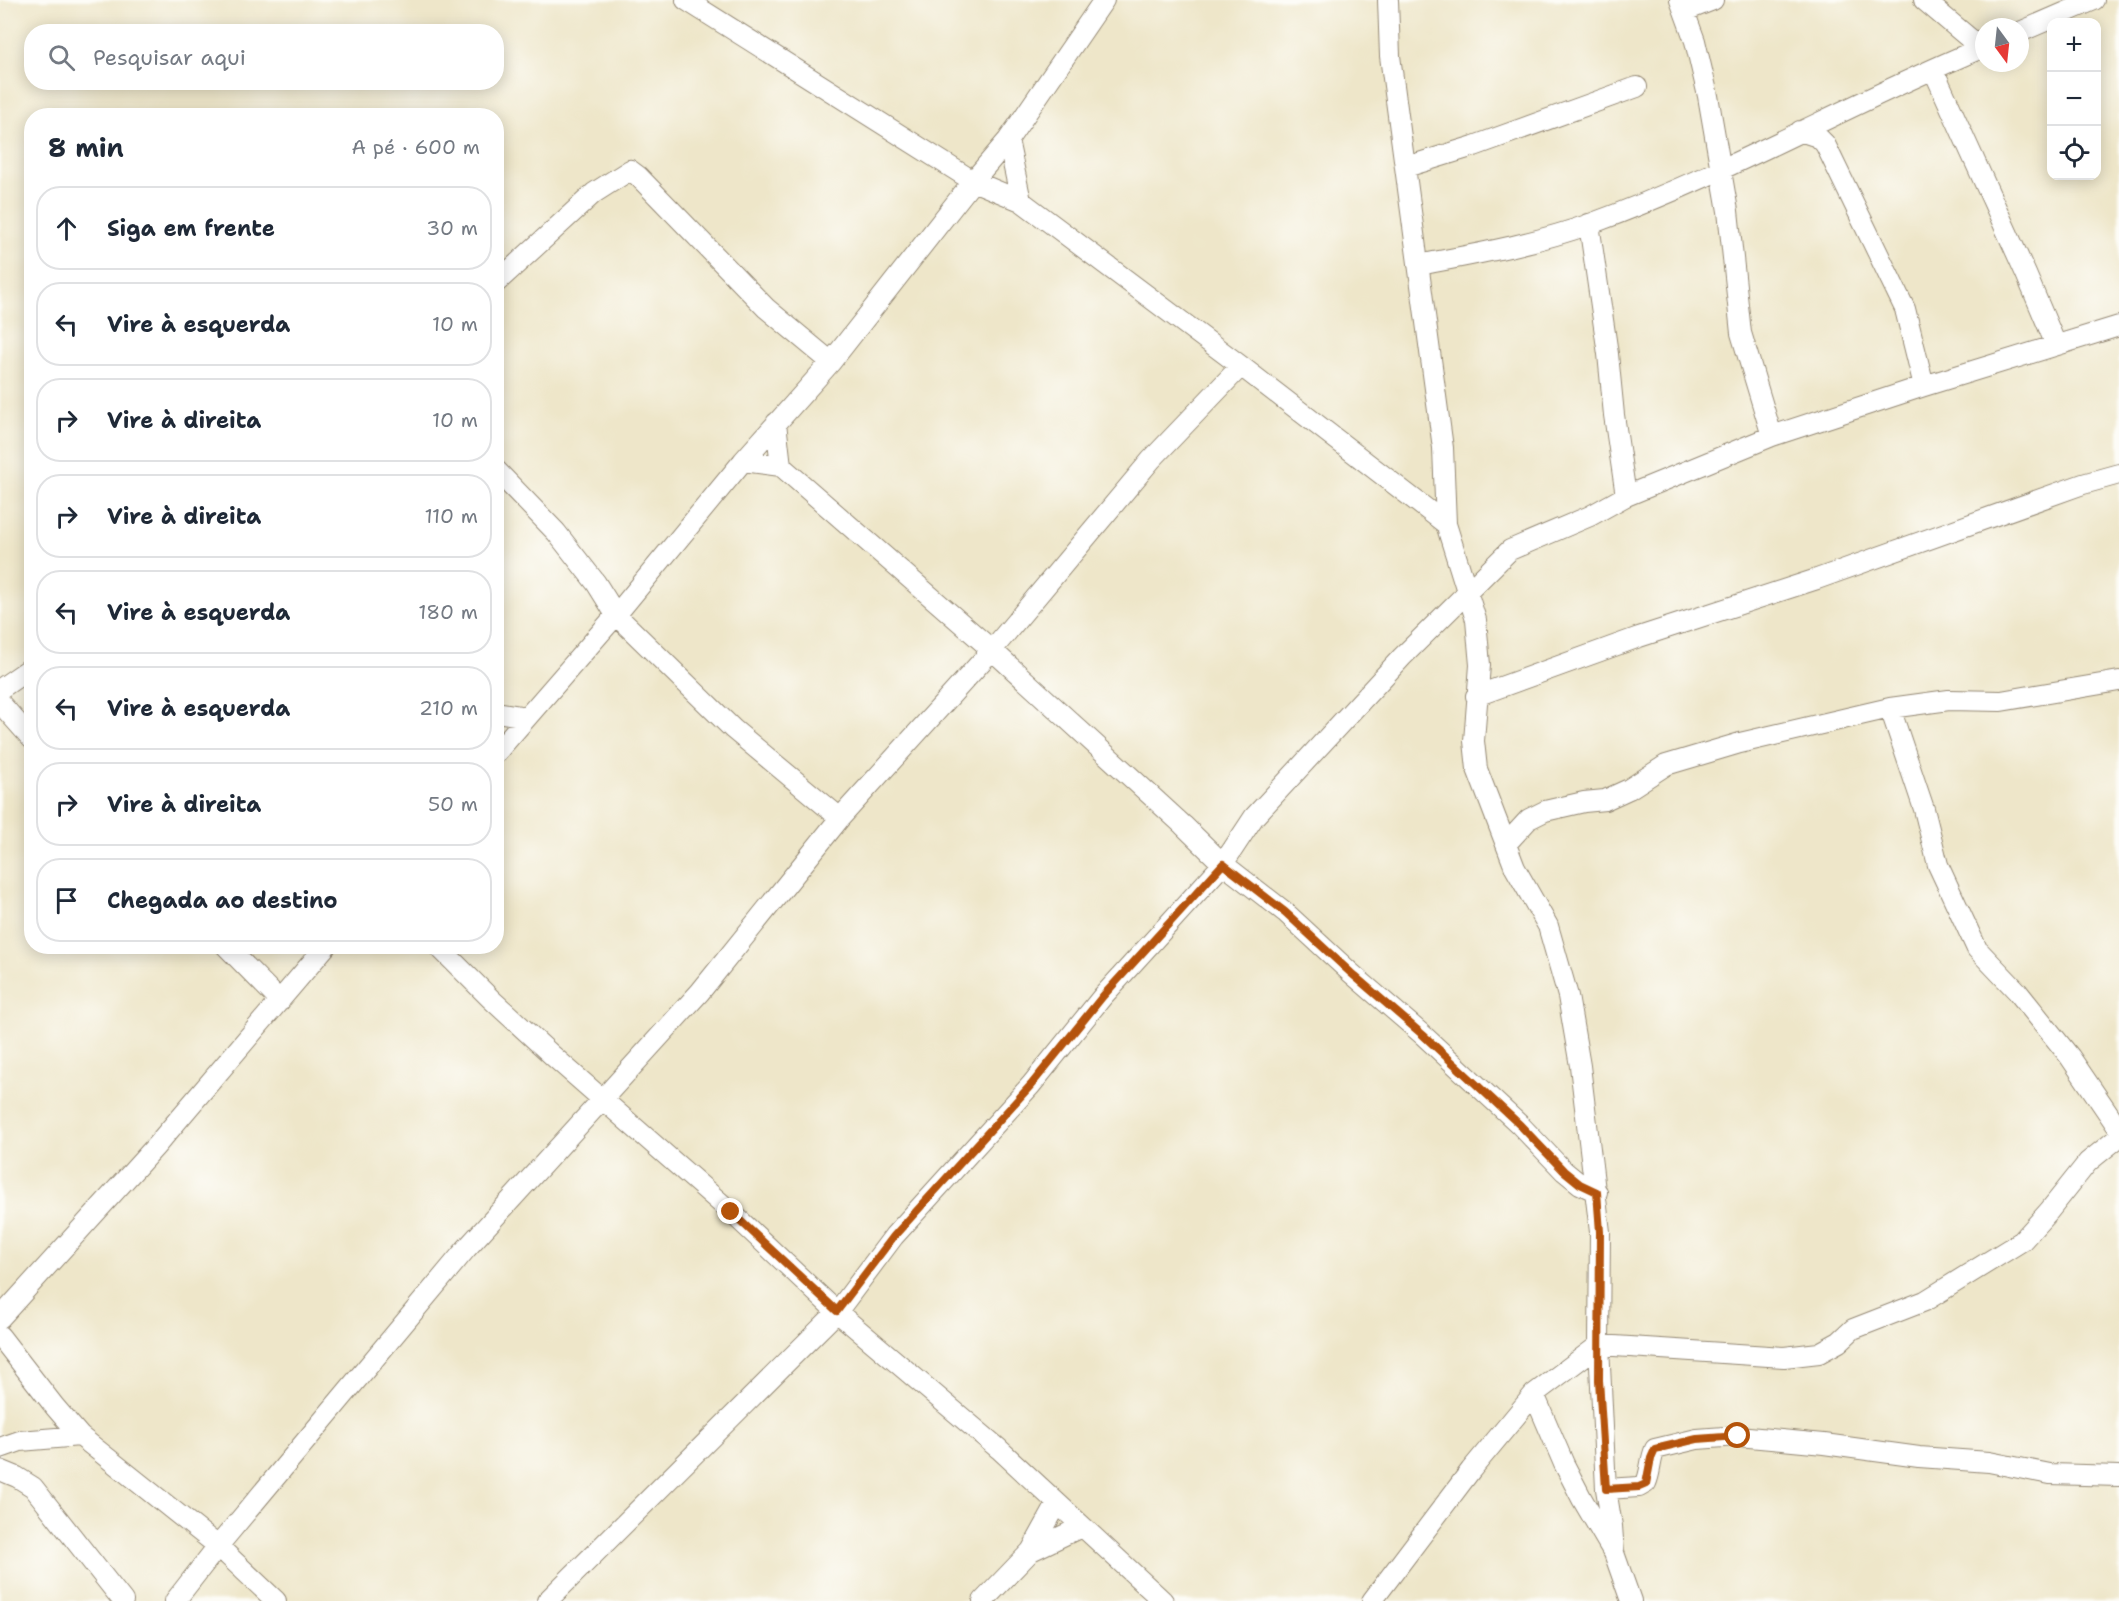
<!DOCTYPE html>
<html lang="pt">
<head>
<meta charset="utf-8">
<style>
  :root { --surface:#fff; --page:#f2f2f3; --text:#1f2937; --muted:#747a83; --line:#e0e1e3 }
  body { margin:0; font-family:"Shantell Sans",sans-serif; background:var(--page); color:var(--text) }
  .controls { position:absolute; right:18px; top:18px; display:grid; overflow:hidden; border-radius:12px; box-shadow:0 3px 15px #0003 }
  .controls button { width:54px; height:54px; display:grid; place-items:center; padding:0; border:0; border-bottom:2px solid var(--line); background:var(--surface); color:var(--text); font:30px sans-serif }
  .compass { position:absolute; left:1975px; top:18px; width:54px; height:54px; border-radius:50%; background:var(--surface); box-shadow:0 3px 15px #0003; rotate:165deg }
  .stop { position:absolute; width:18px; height:18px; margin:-14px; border:4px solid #b45309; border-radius:50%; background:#fff }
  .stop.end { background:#b45309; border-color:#fff; box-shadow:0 2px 6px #0008 }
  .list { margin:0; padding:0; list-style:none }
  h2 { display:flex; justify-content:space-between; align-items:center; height:78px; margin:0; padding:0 24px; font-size:26px }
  h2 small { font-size:20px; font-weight:400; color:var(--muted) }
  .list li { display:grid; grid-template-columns:39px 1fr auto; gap:18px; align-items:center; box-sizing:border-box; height:84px; margin:0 12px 12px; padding:0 12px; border:2px solid var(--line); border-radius:24px }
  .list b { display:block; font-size:22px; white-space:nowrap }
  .list em { font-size:20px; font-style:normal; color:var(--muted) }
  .icon { flex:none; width:33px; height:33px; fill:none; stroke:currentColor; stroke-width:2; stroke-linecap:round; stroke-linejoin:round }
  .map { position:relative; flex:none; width:2119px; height:1601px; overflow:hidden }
  .search { position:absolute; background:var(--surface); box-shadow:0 3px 15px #0003; left:24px; top:24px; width:480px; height:66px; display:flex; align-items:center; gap:15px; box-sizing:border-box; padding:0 21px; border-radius:24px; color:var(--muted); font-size:22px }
  .panel { position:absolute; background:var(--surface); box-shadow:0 3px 15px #0003; left:24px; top:108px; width:480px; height:846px; border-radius:24px }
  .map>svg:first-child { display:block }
</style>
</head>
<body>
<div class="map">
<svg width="2119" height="1601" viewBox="0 0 2119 1601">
  <rect width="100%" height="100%" fill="#fdfcf7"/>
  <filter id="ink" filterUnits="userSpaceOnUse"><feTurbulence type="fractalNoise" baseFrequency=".0167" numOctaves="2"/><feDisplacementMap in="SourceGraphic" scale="12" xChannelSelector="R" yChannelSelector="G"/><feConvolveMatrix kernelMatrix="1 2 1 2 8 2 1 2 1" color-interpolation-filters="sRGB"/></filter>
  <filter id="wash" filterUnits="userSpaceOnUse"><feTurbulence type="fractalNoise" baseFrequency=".008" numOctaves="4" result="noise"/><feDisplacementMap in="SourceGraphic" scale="24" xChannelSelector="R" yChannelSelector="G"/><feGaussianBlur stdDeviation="1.35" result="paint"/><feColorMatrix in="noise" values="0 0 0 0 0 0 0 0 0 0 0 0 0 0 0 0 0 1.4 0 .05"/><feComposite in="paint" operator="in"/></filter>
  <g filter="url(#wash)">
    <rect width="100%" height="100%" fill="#eee6c9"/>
  </g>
  <g filter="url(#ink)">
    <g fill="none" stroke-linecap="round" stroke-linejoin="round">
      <g stroke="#948874" stroke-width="22">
        <path id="street" d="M686 0 973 181 1021 201 1241 366 1446 524
          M1388 0 1390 56 1443 448 1446 524 1476 620 1480 665 1474 741 1477 769 1515 868 1548 926 1568 996 1580 1066 1600 1232 1599 1345 1606 1489 1612 1526 1614 1553 1631 1601
          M1680 0 1695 41 1708 96 1728 211 1741 333 1772 436
          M1924 0 1981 48
          M1685 11 1713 0
          M2020 32 2094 0
          M1933 69 2026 274 2056 345
          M1800 131 1818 137 1825 144 1905 309 1924 386
          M1008 140 1021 201
          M1406 167 1474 146 1637 87
          M1589 224 1608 354 1614 415 1626 496
          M1418 265C1476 254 1534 244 1590 224 1726 175 1851 102 1984 47
          M496 283 594 193 630 170 638 176 766 308 831 362
          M776 423 781 466
          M743 461 781 466 992 650 1183 825 1223 864 1285 912 1351 973 1423 1035 1520 1125 1564 1171 1580 1184 1597 1192
          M496 470 556 532 596 583 616 615 733 729 840 818
          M0 689 32 667
          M1476 696 1639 637 1817 579 2083 484 2119 474
          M0 703 32 739
          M1890 708 1924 809 1938 865 1977 949 2017 991 2070 1057 2119 1129
          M496 712 527 717
          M496 753 616 615 743 461 831 362 973 181 1008 140 1104 0
          M1507 843 1529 819 1545 811 1584 802 1605 800 1629 789 1666 765 1740 743 1890 708 1949 700 2001 701 2119 681
          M226 946 280 1001
          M438 946 491 999 553 1056 731 1212 837 1312 999 1449 1163 1601
          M0 1318 155 1147 326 946
          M0 1336 55 1407 80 1436 218 1546 276 1601
          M1534 1394 1564 1464 1582 1499 1612 1550
          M0 1448 20 1441 80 1436
          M0 1470 17 1477 33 1487 123 1601
          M1606 1489 1639 1487 1646 1483C1651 1472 1650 1460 1655 1449L1697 1439 1738 1436 1824 1444 1919 1457 1989 1462 2050 1474 2119 1476
          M1031 1551 1081 1527
          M175 1601 218 1546 466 1249 700 992 840 818 992 650 1151 460 1241 366
          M547 1601 837 1312 894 1236 1031 1085 1103 996 1223 864 1254 817 1402 657 1510 550 1590 516 1626 496 1772 436 1924 386 2119 326
          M983 1601 1031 1551 1057 1504
          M1372 1601 1471 1470 1534 1394 1599 1345 1784 1357 1819 1353 1839 1342 1853 1329 1925 1301 2022 1241 2049 1211 2088 1162 2119 1137"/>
      </g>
      <use href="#street" stroke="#fff" stroke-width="20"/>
    </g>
  </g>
  <g fill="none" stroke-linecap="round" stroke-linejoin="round" filter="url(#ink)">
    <path stroke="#b45309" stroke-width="8" d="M731 1212 837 1311 894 1236 1031 1085 1103 996 1223 864 1285 912 1351 973 1423 1035 1520 1125 1564 1171 1580 1184 1597 1192 1600 1232 1599 1380 1606 1489 1639 1487 1646 1484 1651 1458 1655 1449 1697 1439 1738 1436"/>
  </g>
</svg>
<div class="controls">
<button>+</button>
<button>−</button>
<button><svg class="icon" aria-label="locate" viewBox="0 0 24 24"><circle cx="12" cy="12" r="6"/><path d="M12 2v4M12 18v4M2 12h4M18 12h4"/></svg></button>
</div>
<svg class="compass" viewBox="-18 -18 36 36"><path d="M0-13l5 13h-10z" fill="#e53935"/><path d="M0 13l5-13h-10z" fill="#747a83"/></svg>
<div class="stop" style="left:1738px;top:1436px"></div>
<div class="stop end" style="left:731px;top:1212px"></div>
<div class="search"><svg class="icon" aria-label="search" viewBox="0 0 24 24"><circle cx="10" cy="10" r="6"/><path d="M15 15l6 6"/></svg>Pesquisar aqui</div>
<section class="panel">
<h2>8 min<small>A pé · 600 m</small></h2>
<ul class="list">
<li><svg class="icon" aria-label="ahead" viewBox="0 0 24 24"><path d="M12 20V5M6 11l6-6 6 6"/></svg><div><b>Siga em frente</b></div><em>30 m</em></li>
<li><svg class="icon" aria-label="left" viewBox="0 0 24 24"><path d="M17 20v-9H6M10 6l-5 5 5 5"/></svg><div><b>Vire à esquerda</b></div><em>10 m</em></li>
<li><svg class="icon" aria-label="right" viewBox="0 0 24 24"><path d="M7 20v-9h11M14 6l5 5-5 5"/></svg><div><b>Vire à direita</b></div><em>10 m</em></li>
<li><svg class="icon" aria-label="right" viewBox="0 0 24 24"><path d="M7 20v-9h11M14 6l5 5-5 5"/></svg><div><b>Vire à direita</b></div><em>110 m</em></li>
<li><svg class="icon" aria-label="left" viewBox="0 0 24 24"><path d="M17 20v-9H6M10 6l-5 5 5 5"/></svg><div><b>Vire à esquerda</b></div><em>180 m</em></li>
<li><svg class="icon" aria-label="left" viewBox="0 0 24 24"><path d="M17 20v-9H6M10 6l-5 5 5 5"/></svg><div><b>Vire à esquerda</b></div><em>210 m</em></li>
<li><svg class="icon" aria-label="right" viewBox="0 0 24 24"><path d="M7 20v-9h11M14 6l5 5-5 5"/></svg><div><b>Vire à direita</b></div><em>50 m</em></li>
<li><svg class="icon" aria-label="arrive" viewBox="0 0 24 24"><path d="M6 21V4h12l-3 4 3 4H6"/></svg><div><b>Chegada ao destino</b></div></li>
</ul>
</section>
</div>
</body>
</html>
